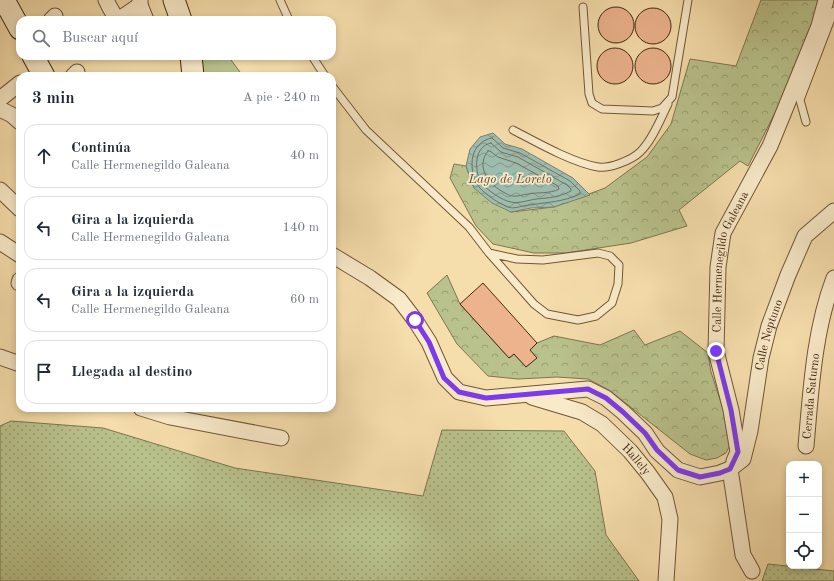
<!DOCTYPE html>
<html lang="es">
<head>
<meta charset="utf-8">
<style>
  :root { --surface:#fff; --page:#f6f6f7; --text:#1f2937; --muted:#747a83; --line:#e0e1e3 }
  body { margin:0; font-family:"Old Standard TT",serif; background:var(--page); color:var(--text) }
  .controls { position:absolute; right:12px; bottom:12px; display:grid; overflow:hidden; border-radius:8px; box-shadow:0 2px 6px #0003 }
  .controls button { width:36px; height:36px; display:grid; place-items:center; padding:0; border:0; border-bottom:1px solid var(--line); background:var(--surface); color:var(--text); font:20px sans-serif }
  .stop { position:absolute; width:12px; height:12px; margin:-9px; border:3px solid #7c3aed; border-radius:50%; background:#fff }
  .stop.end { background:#7c3aed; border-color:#fff; box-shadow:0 1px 4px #0008 }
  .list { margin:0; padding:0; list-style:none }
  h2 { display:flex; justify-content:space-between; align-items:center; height:52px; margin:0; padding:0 16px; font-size:17px }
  h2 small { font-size:13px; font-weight:400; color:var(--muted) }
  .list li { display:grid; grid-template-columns:26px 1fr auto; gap:12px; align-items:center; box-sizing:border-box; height:64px; margin:0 8px 8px; padding:0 8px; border:1px solid var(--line); border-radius:12px }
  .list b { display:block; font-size:15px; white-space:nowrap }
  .list p { margin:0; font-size:13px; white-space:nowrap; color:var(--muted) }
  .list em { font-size:13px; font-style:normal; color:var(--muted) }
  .icon { flex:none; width:22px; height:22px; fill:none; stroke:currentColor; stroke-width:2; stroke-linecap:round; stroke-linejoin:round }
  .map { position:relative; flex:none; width:834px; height:581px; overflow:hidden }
  .search { position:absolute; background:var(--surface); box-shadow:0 2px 6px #0003; left:16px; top:16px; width:320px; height:44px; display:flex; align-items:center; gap:10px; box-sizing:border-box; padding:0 14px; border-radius:12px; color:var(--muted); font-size:15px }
  .panel { position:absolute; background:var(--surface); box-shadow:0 2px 6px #0003; left:16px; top:72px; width:320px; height:340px; border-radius:12px }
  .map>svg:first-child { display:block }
</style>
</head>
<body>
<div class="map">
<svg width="834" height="581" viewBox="0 0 834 581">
  <defs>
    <pattern id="grass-dots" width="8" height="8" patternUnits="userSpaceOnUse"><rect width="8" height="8" fill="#b9c28c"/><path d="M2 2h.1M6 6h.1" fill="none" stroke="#989e71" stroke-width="1.8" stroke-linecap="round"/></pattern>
    <pattern id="forest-crowns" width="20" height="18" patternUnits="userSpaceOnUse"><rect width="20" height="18" fill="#b9c28c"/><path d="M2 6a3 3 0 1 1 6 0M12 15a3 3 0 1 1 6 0" fill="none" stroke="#989e71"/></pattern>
    <pattern id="water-waves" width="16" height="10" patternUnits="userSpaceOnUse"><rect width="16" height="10" fill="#9dbcae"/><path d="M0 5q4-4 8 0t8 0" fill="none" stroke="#82998c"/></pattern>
  </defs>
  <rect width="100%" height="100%" fill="#f6deac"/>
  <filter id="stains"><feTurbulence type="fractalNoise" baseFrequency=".005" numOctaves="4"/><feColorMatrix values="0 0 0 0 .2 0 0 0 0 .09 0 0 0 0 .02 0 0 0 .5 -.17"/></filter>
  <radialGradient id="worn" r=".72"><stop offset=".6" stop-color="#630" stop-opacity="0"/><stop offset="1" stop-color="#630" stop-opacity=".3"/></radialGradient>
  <path fill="url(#grass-dots)" stroke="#7e754d" d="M11 421 103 428 235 468 423 496 442 430 564 431 595 471 606 535 639 581H0V426Z
    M768 564 834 571V581H762Z"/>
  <path fill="url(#forest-crowns)" stroke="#7e754d" d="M761 0H819L806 44 779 105 748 166 740 161 679 210 687 226 631 243 566 253H534L493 244 476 226 450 178 454 164 466 166 474 188 511 212 554 207 605 188 647 157 671 124 690 59 736 66Z
    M447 275 460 304 509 358 514 354 526 367 536 358 530 350 537 343 554 336 600 345 634 330 645 345 680 331 708 353 711 372 730 430V445L726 453 717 458 706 460 690 454 609 390 588 379 557 377 518 379 488 376 457 344 427 293Z"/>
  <path fill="#b9c28c" stroke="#7e754d" d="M199 56H228L243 76H202Z"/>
  <path fill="url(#water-waves)" stroke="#79816e" d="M493 133 505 144 522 149 573 178 590 195 554 207 531 208 511 212 492 203 474 188 466 166 470 149 480 137Z"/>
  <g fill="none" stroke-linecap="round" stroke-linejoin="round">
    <path stroke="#70725e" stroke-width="1" d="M492 138 503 148 520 153 570 181 580 191V194C563 202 548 202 530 205 524 205 517 208 512 208 503 207 481 192 477 184 468 167 470 142 492 138Z
      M491 143 501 152 518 157 567 185 571 189V191C560 197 548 198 536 199 529 200 518 204 511 202 503 201 485 189 481 182 474 170 474 146 491 143Z
      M488 151H490L498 157 516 163 558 186 559 189C550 194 538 192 528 194 524 194 518 197 513 196 510 196 507 194 505 193 489 185 475 167 488 151Z"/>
  </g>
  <path fill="#ecb38d" stroke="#44280e" d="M598 25a18 18 0 1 1 36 0a18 18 0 1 1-36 0Z
    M635 26a18 18 0 1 1 36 0a18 18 0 1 1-36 0Z
    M597 66a18 18 0 1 1 36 0a18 18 0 1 1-36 0Z
    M635 66a18 18 0 1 1 36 0a18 18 0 1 1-36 0Z
    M483 283 537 343 530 350 537 358 526 367 514 354 509 358 460 304Z"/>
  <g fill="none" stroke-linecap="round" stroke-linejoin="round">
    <g stroke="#705636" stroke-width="9">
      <path id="service" d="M280 0 289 20
        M583 7 589 94 592 103 602 109 653 111 662 108 672 97 688 0
        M312 56 325 76
        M332 86 366 130 469 227 489 253 534 304 547 314 578 320 596 316 612 303 618 284 619 265 610 256 598 253 543 260 517 259 489 253
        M806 122 800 100 834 11
        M513 130C536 142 573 163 598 167 609 169 632 160 640 152 652 141 661 118 668 104"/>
    </g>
    <g stroke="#705636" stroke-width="17">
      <g id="minor">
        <path d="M106 0 109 6 117 20"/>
        <path d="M140 0V5L146 20"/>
        <path d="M51 20 55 16"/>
        <path d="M118 20 140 5"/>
        <path d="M73 76 77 72"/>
        <path d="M0 99 20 83"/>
        <path d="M0 109 12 115 20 122"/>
        <path d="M0 190 20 209"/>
        <path d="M0 242 20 255"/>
        <path id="s1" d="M332 255 370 278 399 299 415 320 429 342 445 378 459 392 486 398 588 389 606 398 623 412 645 433 657 451 678 470 700 477 720 473 730 469 743 459 750 431 761 358 769 326 788 275 805 236 834 211"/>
        <path d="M19 283 20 280"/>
        <path d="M0 357 20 364"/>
        <path id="s2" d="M532 397 582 412 602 424 630 451 648 473 665 497 670 519 666 581"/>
        <path d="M141 408 170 417 281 438"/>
        <path id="s3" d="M806 446C811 389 814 331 834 278"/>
        <path id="s4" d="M734 461 738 452 731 410 716 351 718 267 723 233 770 146 819 26 826 0"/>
        <path d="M730 469 743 555 752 571"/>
      </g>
    </g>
    <g stroke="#44280e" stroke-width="23">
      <path id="secondary" d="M4 0 20 29
        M174 0 181 20
        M33 56 44 76
        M191 56 193 76"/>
    </g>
    <use href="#service" stroke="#f9eac9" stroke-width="7"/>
    <use href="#minor" stroke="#f9eac9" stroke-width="15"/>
    <use href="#secondary" stroke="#f9eac9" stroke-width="21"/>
  </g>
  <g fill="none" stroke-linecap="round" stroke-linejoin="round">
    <path stroke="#7c3aed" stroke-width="5" d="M415 320 429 342 444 378 459 392 486 398 588 389 606 398 623 412 645 433 657 450 678 470 700 477 720 473 730 469 738 452 731 410 716 351"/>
  </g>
  <g text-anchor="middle" stroke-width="3.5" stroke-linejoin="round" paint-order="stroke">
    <g font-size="12" fill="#44280e" stroke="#f9eac9">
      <text dy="4" stroke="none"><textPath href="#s4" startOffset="205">Calle Hermenegildo Galeana</textPath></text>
      <text dy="4" stroke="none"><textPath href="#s1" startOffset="642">Calle Neptuno</textPath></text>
      <text dy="4" stroke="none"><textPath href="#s3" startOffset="50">Cerrada Saturno</textPath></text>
      <text dy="4" stroke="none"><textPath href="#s2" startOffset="125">Hallely</textPath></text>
    </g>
    <g font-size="13" font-style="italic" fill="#5a4d36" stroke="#f9eac9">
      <text x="510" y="183">Lago de Loreto</text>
    </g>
  </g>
  <rect width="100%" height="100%" filter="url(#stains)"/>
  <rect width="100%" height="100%" fill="url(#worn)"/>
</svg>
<div class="controls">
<button>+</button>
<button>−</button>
<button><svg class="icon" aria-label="locate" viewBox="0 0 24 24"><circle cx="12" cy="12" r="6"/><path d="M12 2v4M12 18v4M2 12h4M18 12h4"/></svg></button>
</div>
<div class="stop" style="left:415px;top:320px"></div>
<div class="stop end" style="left:716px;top:351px"></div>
<div class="search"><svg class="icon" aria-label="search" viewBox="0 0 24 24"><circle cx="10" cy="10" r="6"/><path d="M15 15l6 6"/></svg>Buscar aquí</div>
<section class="panel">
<h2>3 min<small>A pie · 240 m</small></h2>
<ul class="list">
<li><svg class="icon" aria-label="ahead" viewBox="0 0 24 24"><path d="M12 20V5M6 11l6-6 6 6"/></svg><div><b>Continúa</b><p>Calle Hermenegildo Galeana</p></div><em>40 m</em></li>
<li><svg class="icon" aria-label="left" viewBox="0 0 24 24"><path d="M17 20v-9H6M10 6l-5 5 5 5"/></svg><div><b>Gira a la izquierda</b><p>Calle Hermenegildo Galeana</p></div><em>140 m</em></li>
<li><svg class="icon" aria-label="left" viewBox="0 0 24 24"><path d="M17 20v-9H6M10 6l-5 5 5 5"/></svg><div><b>Gira a la izquierda</b><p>Calle Hermenegildo Galeana</p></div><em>60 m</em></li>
<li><svg class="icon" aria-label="arrive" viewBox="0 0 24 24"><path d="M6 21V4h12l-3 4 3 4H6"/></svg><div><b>Llegada al destino</b></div></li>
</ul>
</section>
</div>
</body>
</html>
